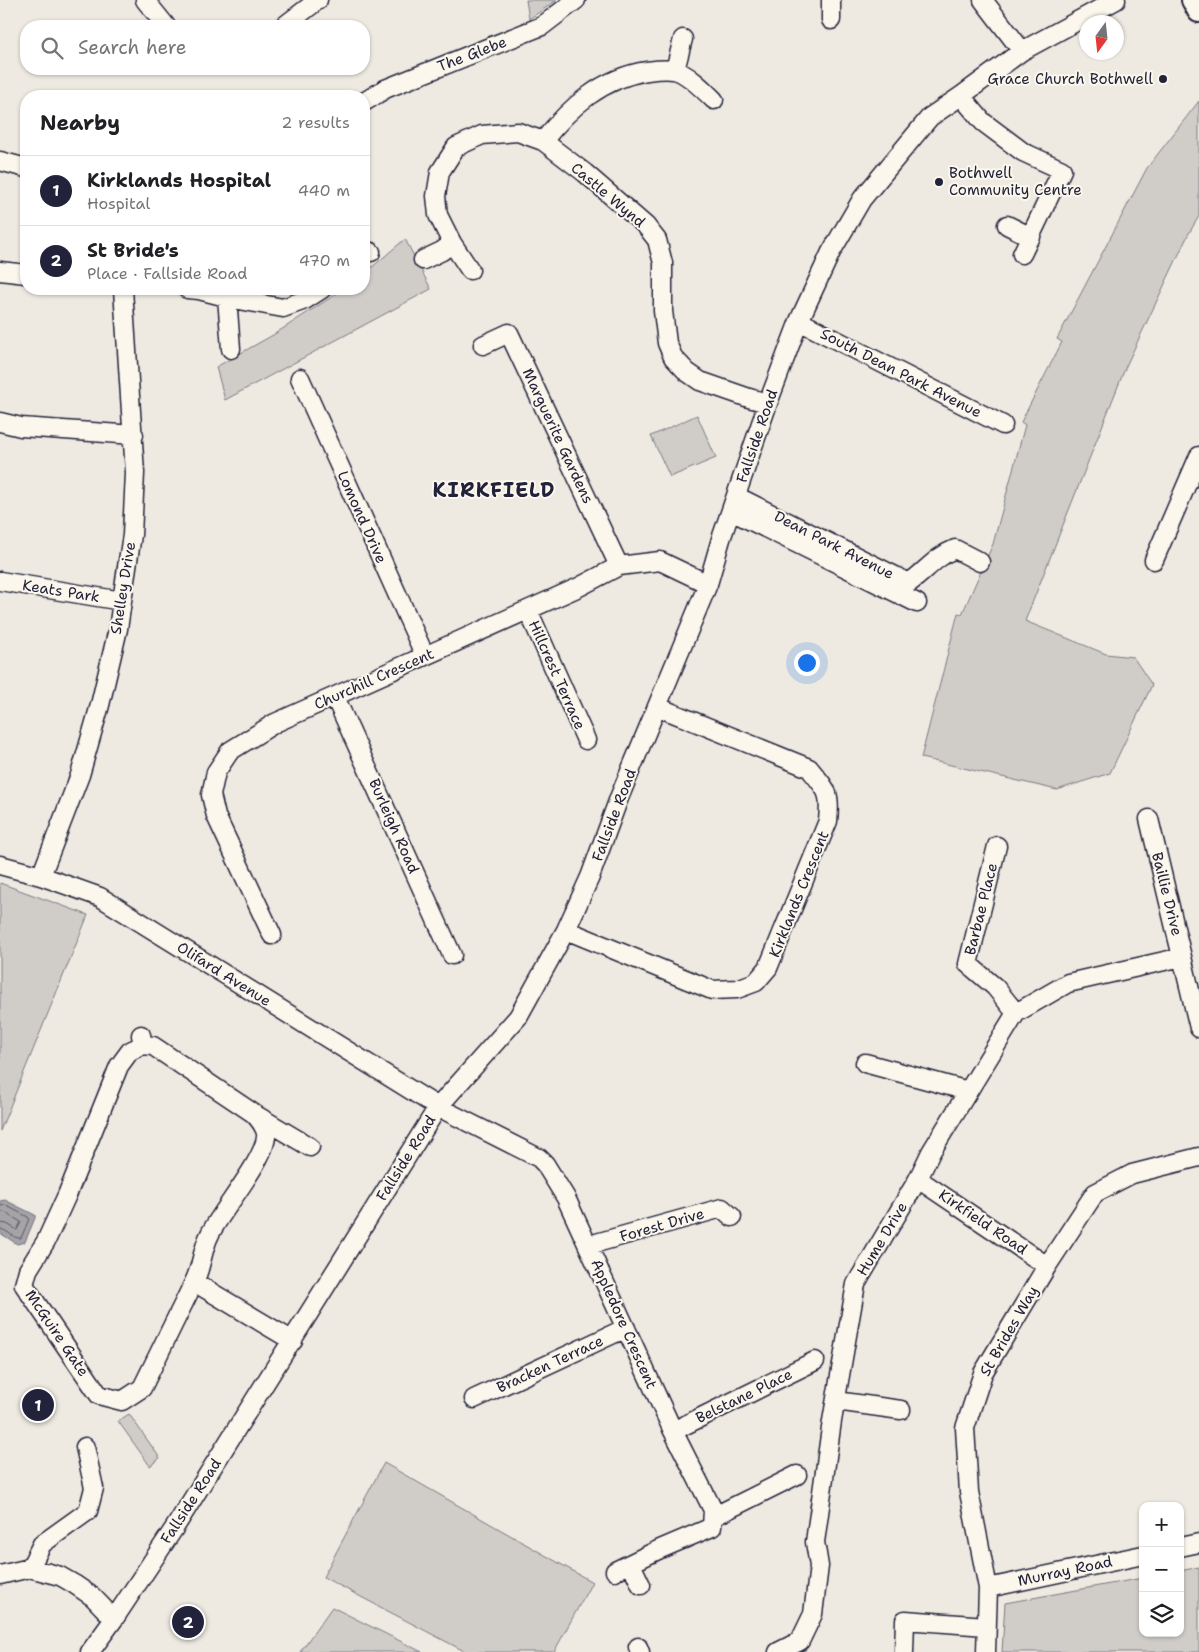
<!DOCTYPE html>
<html lang="en">
<head>
<meta charset="utf-8">
<style>
  :root { --surface:#fff; --page:#f6f6f6; --text:#202124; --muted:#757577; --line:#e0e0e0; --accent:#22223b }
  body { margin:0; font-family:"Shantell Sans",sans-serif; background:var(--page); color:var(--text) }
  .controls { position:absolute; right:15px; bottom:15px; display:grid; overflow:hidden; border-radius:10px; box-shadow:0 1px 4px #0004 }
  .controls button { width:45px; height:45px; display:grid; place-items:center; padding:0; border:0; border-bottom:1px solid var(--line); background:var(--surface); color:var(--text); font:25px sans-serif }
  .compass { position:absolute; left:1079px; top:15px; width:45px; height:45px; border-radius:50%; background:var(--surface); box-shadow:0 1px 4px #0004; rotate:195deg }
  .you { position:absolute; left:806px; top:662px; width:18px; height:18px; margin:-12px; border:4px solid #fff; border-radius:50%; background:#1a73e8; box-shadow:0 0 0 8px #1a73e833 }
  .badge { display:grid; place-items:center; width:32px; height:32px; border-radius:50%; background:var(--accent); color:#fff; font-size:16px; font-weight:700 }
  .pin { position:absolute; translate:-50% -50%; border:2px solid #fff; box-shadow:0 1px 5px #0006 }
  .list { margin:0; padding:0; list-style:none }
  h2 { display:flex; justify-content:space-between; align-items:center; height:65px; margin:0; padding:0 20px; font-size:21px }
  h2 small { font-size:16px; font-weight:400; color:var(--muted) }
  .list li { display:grid; grid-template-columns:32px 1fr auto; gap:15px; align-items:center; box-sizing:border-box; height:70px; padding:0 20px; border-top:1px solid var(--line) }
  .list b { display:block; font-size:19px; white-space:nowrap }
  .list p { margin:0; font-size:16px; white-space:nowrap; color:var(--muted) }
  .list em { font-size:16px; font-style:normal; color:var(--muted) }
  .icon { flex:none; width:28px; height:28px; fill:none; stroke:currentColor; stroke-width:2; stroke-linecap:round; stroke-linejoin:round }
  .map { position:relative; flex:none; width:1199px; height:1652px; overflow:hidden }
  .search { position:absolute; background:var(--surface); box-shadow:0 1px 4px #0004; left:20px; top:20px; width:350px; height:55px; display:flex; align-items:center; gap:12px; box-sizing:border-box; padding:0 18px; border-radius:20px; color:var(--muted); font-size:19px }
  .panel { position:absolute; background:var(--surface); box-shadow:0 1px 4px #0004; left:20px; top:90px; width:350px; height:205px; border-radius:20px }
  .map>svg:first-child { display:block }
</style>
</head>
<body>
<div class="map">
<svg width="1199" height="1652" viewBox="0 0 1199 1652">
  <rect width="100%" height="100%" fill="#eeeae2"/>
  <filter id="ink" filterUnits="userSpaceOnUse"><feTurbulence type="fractalNoise" baseFrequency=".02" numOctaves="2"/><feDisplacementMap in="SourceGraphic" scale="10" xChannelSelector="R" yChannelSelector="G"/><feConvolveMatrix kernelMatrix="1 2 1 2 8 2 1 2 1" color-interpolation-filters="sRGB"/></filter>
  <g filter="url(#ink)">
    <path fill="#d0cdc9" stroke="#797882" d="M526 0H557L529 19Z
      M1199 101V216L1188 235 1126 366 1025 621 1106 654 1133 657 1152 685 1110 773 1057 790 921 758 958 613 962 614 993 544 1025 425 1021 422 1062 342 1057 339 1147 168Z
      M405 239 431 289 225 400 216 367 273 335 344 289H364V274Z
      M697 415 716 458 670 477 651 436Z
      M0 883 88 915 0 1131Z
      M129 1414 160 1458 150 1466 118 1421Z
      M384 1463 592 1582 554 1652H466L323 1577Z
      M1199 1567V1652H1002L1005 1603 1143 1578V1633H1180V1571Z
      M332 1607 422 1652H300Z"/>
    <path fill="#a6a3a7" stroke="#716f7c" d="M5 1200 35 1215V1218L25 1242 17 1244 0 1233V1201Z"/>
    <g fill="none" stroke-linecap="round" stroke-linejoin="round">
      <path stroke="#575666" stroke-width="1" d="M0 1206 5 1205 28 1217 29 1219 21 1238C13 1239 8 1230 0 1229
        M0 1212H4L21 1222 17 1230 7 1224 0 1223"/>
      <g stroke="#22223b" stroke-width="21">
        <path id="minor" d="M145 0 166 26
          M983 0 1022 51
          M831 20V0
          M284 26 318 0
          M675 70 683 39
          M961 96 983 122 1023 152 1062 170 1022 254
          M364 102 385 89 542 26 576 0
          M543 141C570 107 602 78 647 71 655 70 665 69 674 70 686 72 705 91 714 100
          M0 161 26 168
          M1007 225 1031 237
          M364 251 371 252
          M423 260 442 251 452 243
          M470 270 452 243 438 215 436 196 440 172 456 147 482 135 518 132 543 141 585 173 646 226 657 240 663 263V311L667 343 673 357 687 372 700 381 749 398 768 403
          M0 271 26 274
          M187 289 199 290 234 299 283 308 305 300 322 289
          M227 297 231 349
          M799 321 1003 425
          M483 345 509 333 619 566
          M300 378 425 656
          M0 422 21 427 134 435
          M736 496 909 583C926 571 935 557 955 549L980 562
          M731 511 917 603
          M1154 560 1199 456
          M0 581 122 601
          M528 610 586 740
          M335 697 452 955
          M1149 819 1199 1028
          M997 846 968 964 995 987 1016 1013
          M0 865 41 876 100 897 438 1107 539 1158 545 1164 566 1198 673 1431 713 1510 712 1527 658 1550 615 1571
          M41 876 80 775 100 705 118 629 127 567 132 535 135 473 123 289
          M566 930 712 990 737 989 756 982 768 968 828 821C831 792 827 790 809 768L658 707
          M272 935 216 816 211 795 216 772 230 751 275 723 579 587 619 566 660 561 708 584
          M141 1035 143 1045 153 1046 253 1113C259 1119 264 1125 266 1133 269 1155 221 1211 210 1234 202 1249 202 1267 194 1282L293 1341
          M143 1045 130 1051 119 1066 67 1195 46 1241 28 1270 24 1285 99 1395 122 1401 142 1388 194 1282
          M865 1063 968 1091
          M256 1115 310 1147
          M918 1179 1047 1266
          M589 1245 722 1208 732 1217
          M474 1399 626 1328
          M836 1401 901 1410
          M673 1431 815 1361
          M713 1517 797 1475
          M1180 1547 1199 1543
          M631 1564 641 1585
          M30 1568 42 1544 88 1511 94 1488 85 1447
          M0 1575 30 1568 60 1576 74 1584 93 1597 114 1619
          M988 1588 1143 1555
          M638 1647 640 1652
          M90 1652 114 1619 175 1527 438 1107 518 1017 566 930 590 877 619 798 708 584 721 539 768 403 799 321 831 252 862 199 930 117 961 96 1022 51 1116 0
          M778 1652 800 1641 813 1614 819 1566 815 1542 832 1421 856 1284 918 1179 931 1152 1016 1013 1068 983 1182 957
          M904 1652 905 1620 986 1626
          M986 1652 988 1588 969 1492 965 1428 983 1373 1047 1266 1095 1193 1132 1174 1199 1157"/>
      </g>
      <g stroke="#22223b" stroke-width="26">
        <path id="major" d="M1193 0 1199 11"/>
      </g>
      <use href="#minor" stroke="#fbf7ec" stroke-width="18"/>
      <use href="#major" stroke="#fbf7ec" stroke-width="22"/>
    </g>
  </g>
  <g fill="#22223b" stroke="#fbf7ec" stroke-width="2">
    <circle cx="1163" cy="79" r="5"/>
    <circle cx="939" cy="182" r="5"/>
  </g>
  <g text-anchor="middle" stroke-width="4" stroke-linejoin="round" paint-order="stroke">
    <g font-size="15" fill="#22223b" stroke="#fbf7ec">
      <text transform="translate(472 54) rotate(-21)" y="5">The Glebe</text>
      <text transform="translate(608 195) rotate(40)" y="5">Castle Wynd</text>
      <text transform="translate(901 373) rotate(27)" y="5">South Dean Park Avenue</text>
      <text transform="translate(558 436) rotate(65)" y="5">Marguerite Gardens</text>
      <text transform="translate(757 436) rotate(-71)" y="5">Fallside Road</text>
      <text transform="translate(362 517) rotate(66)" y="5">Lomond Drive</text>
      <text transform="translate(834 545) rotate(27)" y="5">Dean Park Avenue</text>
      <text transform="translate(123 588) rotate(-81)" y="5">Shelley Drive</text>
      <text transform="translate(61 591) rotate(9)" y="5">Keats Park</text>
      <text transform="translate(557 675) rotate(66)" y="5">Hillcrest Terrace</text>
      <text transform="translate(374 679) rotate(-24)" y="5">Churchill Crescent</text>
      <text transform="translate(614 815) rotate(-69)" y="5">Fallside Road</text>
      <text transform="translate(394 826) rotate(66)" y="5">Burleigh Road</text>
      <text transform="translate(799 894) rotate(-68)" y="5">Kirklands Crescent</text>
      <text transform="translate(1167 894) rotate(76)" y="5">Baillie Drive</text>
      <text transform="translate(981 909) rotate(-76)" y="5">Barbae Place</text>
      <text transform="translate(224 974) rotate(32)" y="5">Olifard Avenue</text>
      <text transform="translate(406 1158) rotate(-58)" y="5">Fallside Road</text>
      <text transform="translate(983 1222) rotate(34)" y="5">Kirkfield Road</text>
      <text transform="translate(662 1225) rotate(-16)" y="5">Forest Drive</text>
      <text transform="translate(882 1239) rotate(-59)" y="5">Hume Drive</text>
      <text transform="translate(624 1324) rotate(66)" y="5">Appledore Crescent</text>
      <text transform="translate(1009 1331) rotate(-60)" y="5">St Brides Way</text>
      <text transform="translate(57 1333) rotate(56)" y="5">McGuire Gate</text>
      <text transform="translate(550 1364) rotate(-25)" y="5">Bracken Terrace</text>
      <text transform="translate(744 1396) rotate(-26)" y="5">Belstane Place</text>
      <text transform="translate(191 1501) rotate(-57)" y="5">Fallside Road</text>
      <text transform="translate(1065 1571) rotate(-12)" y="5">Murray Road</text>
    </g>
    <g font-size="15" fill="#22223b" stroke="#fbf7ec" text-anchor="end">
      <text x="1153" y="84">Grace Church Bothwell</text>
      <text x="949" y="178" text-anchor="start">Bothwell<tspan x="949" dy="17">Community Centre</tspan></text>
    </g>
    <g font-size="20" font-weight="bold" letter-spacing="1" fill="#22223b" stroke="#fbf7ec">
      <text x="494" y="497">KIRKFIELD</text>
    </g>
  </g>
</svg>
<div class="controls">
<button>+</button>
<button>−</button>
<button><svg class="icon" aria-label="layers" viewBox="0 0 24 24"><path d="M12 4l9 5-9 5-9-5zM3 14l9 5 9-5"/></svg></button>
</div>
<svg class="compass" viewBox="-18 -18 36 36"><path d="M0-13l5 13h-10z" fill="#e53935"/><path d="M0 13l5-13h-10z" fill="#757577"/></svg>
<div class="you"></div>
<div class="pin badge" style="left:38px;top:1405px">1</div>
<div class="pin badge" style="left:188px;top:1622px">2</div>
<div class="search"><svg class="icon" aria-label="search" viewBox="0 0 24 24"><circle cx="10" cy="10" r="6"/><path d="M15 15l6 6"/></svg>Search here</div>
<section class="panel">
<h2>Nearby<small>2 results</small></h2>
<ul class="list">
<li><span class="badge">1</span><div><b>Kirklands Hospital</b><p>Hospital</p></div><em>440 m</em></li>
<li><span class="badge">2</span><div><b>St Bride's</b><p>Place · Fallside Road</p></div><em>470 m</em></li>
</ul>
</section>
</div>
</body>
</html>
